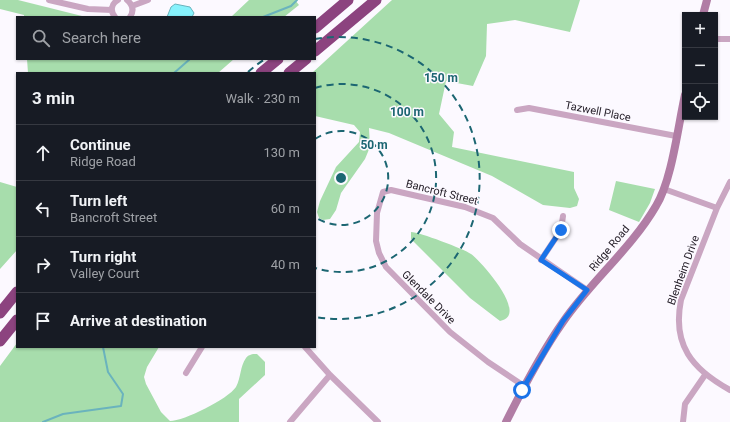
<!DOCTYPE html>
<html lang="en">
<head>
<meta charset="utf-8">
<style>
  :root { --surface:#171b24; --page:#20242c; --text:#f1f3f6; --muted:#9ea1a6; --line:#363941 }
  body { margin:0; font-family:Roboto,sans-serif; background:var(--page); color:var(--text) }
  .controls { position:absolute; right:12px; top:12px; display:grid; overflow:hidden; border-radius:0px; box-shadow:0 1px 3px #0004 }
  .controls button { width:36px; height:36px; display:grid; place-items:center; padding:0; border:0; border-bottom:1px solid var(--line); background:var(--surface); color:var(--text); font:20px sans-serif }
  .stop { position:absolute; width:12px; height:12px; margin:-9px; border:3px solid #1a73e8; border-radius:50%; background:#fff }
  .stop.end { background:#1a73e8; border-color:#fff; box-shadow:0 1px 4px #0008 }
  .list { margin:0; padding:0; list-style:none }
  h2 { display:flex; justify-content:space-between; align-items:center; height:52px; margin:0; padding:0 16px; font-size:17px }
  h2 small { font-size:13px; font-weight:400; color:var(--muted) }
  .list li { display:grid; grid-template-columns:26px 1fr auto; gap:12px; align-items:center; box-sizing:border-box; height:56px; padding:0 16px; border-top:1px solid var(--line) }
  .list b { display:block; font-size:15px; white-space:nowrap }
  .list p { margin:0; font-size:13px; white-space:nowrap; color:var(--muted) }
  .list em { font-size:13px; font-style:normal; color:var(--muted) }
  .icon { flex:none; width:22px; height:22px; fill:none; stroke:currentColor; stroke-width:2; stroke-linecap:round; stroke-linejoin:round }
  .map { position:relative; flex:none; width:730px; height:422px; overflow:hidden }
  .search { position:absolute; background:var(--surface); box-shadow:0 1px 3px #0004; left:16px; top:16px; width:300px; height:44px; display:flex; align-items:center; gap:10px; box-sizing:border-box; padding:0 14px; border-radius:0px; color:var(--muted); font-size:15px }
  .panel { position:absolute; background:var(--surface); box-shadow:0 1px 3px #0004; left:16px; top:72px; width:300px; height:276px; border-radius:0px }
  .map>svg:first-child { display:block }
</style>
</head>
<body>
<div class="map">
<svg width="730" height="422" viewBox="0 0 730 422">
  <rect width="100%" height="100%" fill="#fcf9ff"/>
  <path fill="#a7ddac" d="M0 0H18L86 17H24V15L0 9Z
    M249 0H295L299 5 284 17H231Z
    M392 0H580L570 32 515 20 487 24 486 56 473 86 446 81 439 114 454 132 452 147 574 172V188L579 199 577 206 570 208 543 205 492 176 389 133 369 128 370 147 365 159 341 193 336 210 330 219 323 220 319 218 317 212 320 201 336 167 359 142 360 132 354 125 315 116V73H312Z
    M27 59H234L218 73H28Z
    M616 181 655 189 650 203 639 222 609 210Z
    M0 182 17 187V250L0 269Z
    M411 232C419 232 464 249 471 254 481 261 530 316 500 321L470 298 411 239Z
    M17 343V347H159L147 367 144 377 146 384 161 412 170 421C184 421 228 399 236 387 241 378 240 366 246 358 249 354 253 354 257 354L265 362V375L239 399V422H0V366Z"/>
  <path fill="#87f2fc" stroke="#6ab3bd" d="M175 4 190 7 194 13 192 17H167L171 7Z"/>
  <g fill="none" stroke-linecap="round" stroke-linejoin="round">
    <path stroke="#6ab3bd" stroke-width="2" d="M263 17 291 6 297 0
      M174 73 190 59
      M43 422 63 414 121 406 123 394 108 372 103 347"/>
    <path stroke="#caa6c2" stroke-width="6" d="M49 0 88 9 112 10
      M127 0C133 5 134 11 130 17
      M132 6 148 0
      M115 17C110 11 111 4 118 0
      M715 39H730
      M517 110 529 108 676 136
      M730 182 717 208 681 300C672 345 692 369 730 390
      M664 189 717 208
      M541 260 561 230 563 216
      M305 347 330 375 378 422
      M186 373 202 347
      M524 386 488 362 450 332 386 267 379 253 376 241 377 213 383 192 391 190 465 207 493 218 520 244 587 290
      M290 422 330 375
      M683 422 685 404 705 375"/>
    <path stroke="#b17da5" stroke-width="8" d="M703 15 707 0
      M506 422C523 388 541 353 563 322 591 281 631 249 656 206 672 180 678 126 685 95"/>
    <path stroke="#8c437f" stroke-width="11" d="M315 28 348 0
      M315 51 376 0
      M261 73 278 59
      M289 73 306 59
      M0 313 17 292
      M0 341 17 320"/>
  </g>
  <g fill="none" stroke-linecap="round" stroke-linejoin="round">
    <path stroke="#1a73e8" stroke-width="5" d="M522 390 563 321 587 290 541 260 561 230"/>
  </g>
  <g fill="none" stroke="#1c6672" stroke-width="2" stroke-dasharray="7 5">
    <path d="M315 139A47 47 0 1 1 315 217"/>
    <path d="M315 88A94 94 0 1 1 315 268"/>
    <path d="M248 72A141 141 0 0 1 265 59M315 39A141 141 0 1 1 315 317"/>
  </g>
  <g text-anchor="middle" stroke-width="3" stroke-linejoin="round" paint-order="stroke">
    <g font-size="11" fill="#26202a" stroke="#fcf9ff">
      <text transform="translate(598 111) rotate(11)" y="4">Tazwell Place</text>
      <text transform="translate(442 192) rotate(14)" y="4">Bancroft Street</text>
      <text transform="translate(609 248) rotate(-50)" y="4">Ridge Road</text>
      <text transform="translate(683 270) rotate(-70)" y="4">Blenheim Drive</text>
      <text transform="translate(429 297) rotate(45)" y="4">Glendale Drive</text>
    </g>
  </g>
  <circle cx="341" cy="178" r="6" fill="#1c6672" stroke="#fcf9ff" stroke-width="2"/>
  <g font-size="12" text-anchor="middle" font-weight="bold" fill="#1c6672" stroke="#fcf9ff" stroke-width="3" stroke-linejoin="round" paint-order="stroke">
    <text x="441" y="82">150 m</text>
    <text x="407" y="116">100 m</text>
    <text x="374" y="149">50 m</text>
  </g>
</svg>
<div class="controls">
<button>+</button>
<button>−</button>
<button><svg class="icon" aria-label="locate" viewBox="0 0 24 24"><circle cx="12" cy="12" r="6"/><path d="M12 2v4M12 18v4M2 12h4M18 12h4"/></svg></button>
</div>
<div class="stop" style="left:522px;top:390px"></div>
<div class="stop end" style="left:561px;top:230px"></div>
<div class="search"><svg class="icon" aria-label="search" viewBox="0 0 24 24"><circle cx="10" cy="10" r="6"/><path d="M15 15l6 6"/></svg>Search here</div>
<section class="panel">
<h2>3 min<small>Walk · 230 m</small></h2>
<ul class="list">
<li><svg class="icon" aria-label="ahead" viewBox="0 0 24 24"><path d="M12 20V5M6 11l6-6 6 6"/></svg><div><b>Continue</b><p>Ridge Road</p></div><em>130 m</em></li>
<li><svg class="icon" aria-label="left" viewBox="0 0 24 24"><path d="M17 20v-9H6M10 6l-5 5 5 5"/></svg><div><b>Turn left</b><p>Bancroft Street</p></div><em>60 m</em></li>
<li><svg class="icon" aria-label="right" viewBox="0 0 24 24"><path d="M7 20v-9h11M14 6l5 5-5 5"/></svg><div><b>Turn right</b><p>Valley Court</p></div><em>40 m</em></li>
<li><svg class="icon" aria-label="arrive" viewBox="0 0 24 24"><path d="M6 21V4h12l-3 4 3 4H6"/></svg><div><b>Arrive at destination</b></div></li>
</ul>
</section>
</div>
</body>
</html>
